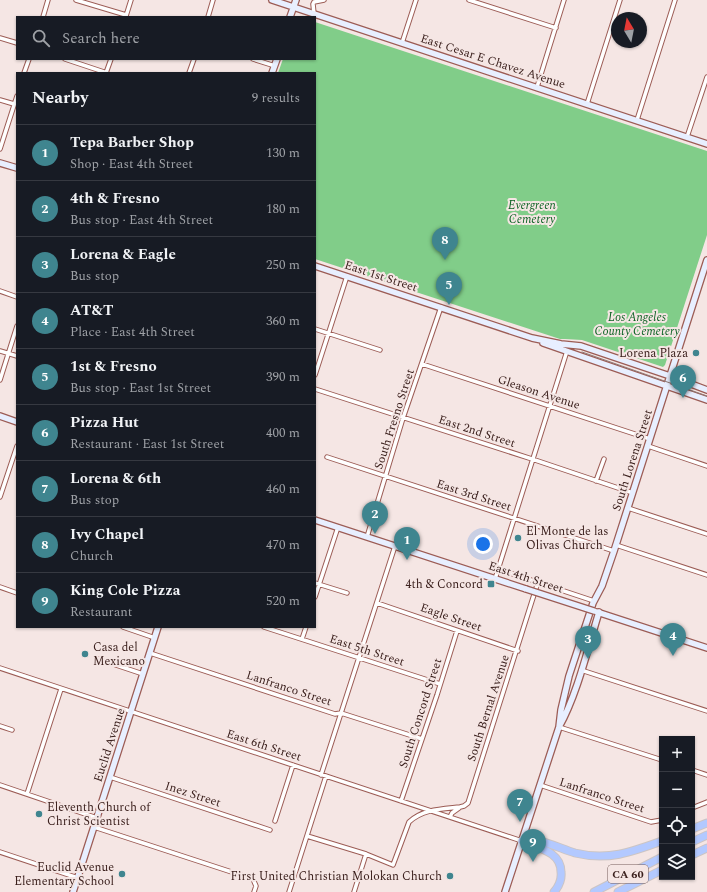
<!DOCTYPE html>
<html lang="en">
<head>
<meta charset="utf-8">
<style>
  :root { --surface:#171b24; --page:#20242c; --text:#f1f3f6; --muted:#9ea1a6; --line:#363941; --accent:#3f858f }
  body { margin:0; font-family:Spectral,serif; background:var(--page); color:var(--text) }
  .controls { position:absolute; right:12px; bottom:12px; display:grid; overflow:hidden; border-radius:0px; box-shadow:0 1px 3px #0004 }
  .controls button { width:36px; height:36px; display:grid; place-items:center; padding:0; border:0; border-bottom:1px solid var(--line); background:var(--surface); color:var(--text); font:20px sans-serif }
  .compass { position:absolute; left:611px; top:12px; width:36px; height:36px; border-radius:50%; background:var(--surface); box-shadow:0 1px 3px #0004; rotate:350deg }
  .you { position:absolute; left:483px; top:544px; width:14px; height:14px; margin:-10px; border:3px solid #fff; border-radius:50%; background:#1a73e8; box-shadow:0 0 0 6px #1a73e833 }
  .badge { display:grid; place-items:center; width:26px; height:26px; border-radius:50%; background:var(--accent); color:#fff; font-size:13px; font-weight:700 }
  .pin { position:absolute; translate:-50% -33px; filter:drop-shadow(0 1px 2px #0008) }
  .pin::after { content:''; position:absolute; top:21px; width:14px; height:12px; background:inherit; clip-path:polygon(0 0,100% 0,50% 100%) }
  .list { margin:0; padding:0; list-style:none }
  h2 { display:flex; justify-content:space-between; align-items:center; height:52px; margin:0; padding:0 16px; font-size:17px }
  h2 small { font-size:13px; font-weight:400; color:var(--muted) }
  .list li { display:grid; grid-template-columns:26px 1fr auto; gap:12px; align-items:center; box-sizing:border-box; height:56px; padding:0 16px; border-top:1px solid var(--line) }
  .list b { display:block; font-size:15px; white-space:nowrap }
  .list p { margin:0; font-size:13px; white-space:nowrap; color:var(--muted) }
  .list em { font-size:13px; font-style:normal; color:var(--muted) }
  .icon { flex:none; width:22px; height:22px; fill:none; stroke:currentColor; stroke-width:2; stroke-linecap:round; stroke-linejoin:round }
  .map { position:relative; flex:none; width:707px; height:892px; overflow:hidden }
  .search { position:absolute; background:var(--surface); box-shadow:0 1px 3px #0004; left:16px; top:16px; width:300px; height:44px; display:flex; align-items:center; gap:10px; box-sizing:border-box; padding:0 14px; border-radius:0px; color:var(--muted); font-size:15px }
  .panel { position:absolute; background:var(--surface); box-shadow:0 1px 3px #0004; left:16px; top:72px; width:300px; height:556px; border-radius:0px }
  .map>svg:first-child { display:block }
</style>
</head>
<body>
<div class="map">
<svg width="707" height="892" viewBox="0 0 707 892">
  <rect width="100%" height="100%" fill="#f5e6e4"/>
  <path fill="#81cd89" d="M315 22 707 151V235L665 365 663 367 582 340 565 339H560L315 259V73H278L283 59H315Z"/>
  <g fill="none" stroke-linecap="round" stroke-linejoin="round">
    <g stroke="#9c5c55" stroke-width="5.5">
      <path id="street" d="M76 0 126 15
        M469 0 556 28
        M314 14 313 4 314 2 324 0
        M126 16 131 0
        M43 17 48 0
        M208 17 213 0
        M0 38 17 43
        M402 43 416 0
        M65 59 107 73
        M253 59 275 66
        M24 73 29 59
        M106 73 111 59
        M189 73 194 59
        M537 87 564 0
        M0 100 14 104
        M587 104 620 0
        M637 120 675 0
        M687 137 707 77
        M0 149 17 96
        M0 291 17 297
        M315 329 380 350
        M0 351 17 356
        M422 364 650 439
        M315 375 347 276
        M0 380 17 326
        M315 389 532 459 633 493
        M648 446 707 466
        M327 457 614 551
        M596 481 604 459
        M0 497 17 446
        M628 508 707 534
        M367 537 403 418 441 307
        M616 545 707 575
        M498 569 594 601
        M495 579 567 351
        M315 583 347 593
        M0 587 17 593
        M315 597 338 527
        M377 603 518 651
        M123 627 155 638
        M264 627 440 684
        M302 639 306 627
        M150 653 335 714 341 713 422 739
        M98 659 143 674
        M0 668 522 841
        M581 670 707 711
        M0 726 12 730
        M559 727 662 760
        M692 770 707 775
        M321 775 395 546
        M110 777 270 830
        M0 785 97 818
        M540 785 651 822 662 820
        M27 794 61 689
        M401 801 437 695 457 631
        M692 808 707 802
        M450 817 452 813 459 808
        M275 821 293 765
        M94 827 253 879 256 886 254 892
        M307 836 366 854 393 865 409 822C423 809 442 809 460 807L464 806 468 803 538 582
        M0 852 78 878
        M289 892 326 776
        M354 892 366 854"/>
    </g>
    <g stroke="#9c5c55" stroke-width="8">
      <path id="secondary" d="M272 0 707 144
        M290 17 296 0
        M272 73 277 59
        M0 163 17 168
        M315 266 532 338 561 344 581 346 670 376 707 390
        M543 343 707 400
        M0 416 17 422
        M315 520 526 589
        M597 612 707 648
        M559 727 561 710 569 676 593 603 602 586 614 551 707 260
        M73 892 158 627
        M505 892 559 727C577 695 588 648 599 612"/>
    </g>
    <g stroke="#ccc5c4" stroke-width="9">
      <path id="highway" d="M692 829 707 823
        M522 841C526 840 530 839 534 840 548 842 562 849 575 853 608 861 632 852 662 841
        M522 841C537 848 561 851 561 872 562 880 559 886 554 892
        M692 842 707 835
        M692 855 707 848
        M594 892 662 857
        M618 892 662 870"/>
    </g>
    <use href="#street" stroke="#fff" stroke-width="3.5"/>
    <use href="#secondary" stroke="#e8efff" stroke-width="5.5"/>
    <use href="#highway" stroke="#b3c9ff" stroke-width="7"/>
    <path stroke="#8f7a77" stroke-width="1" d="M582 352 707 396"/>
    <g stroke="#9c5c55" stroke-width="8" stroke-linecap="butt">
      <path id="secondary-bridge" d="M526 589 594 611"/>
    </g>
    <use href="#secondary-bridge" stroke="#e8efff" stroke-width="5.5"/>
  </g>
  <g fill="#3f858f" stroke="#f5e6e4" stroke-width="1.5">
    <circle cx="696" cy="353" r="4"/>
    <circle cx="518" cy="538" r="4"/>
    <rect x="487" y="580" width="8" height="8" rx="2"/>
    <circle cx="85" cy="654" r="4"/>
    <circle cx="39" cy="814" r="4"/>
    <circle cx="122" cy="874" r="4"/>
    <circle cx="450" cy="876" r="4"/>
  </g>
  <g text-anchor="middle" stroke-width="4" stroke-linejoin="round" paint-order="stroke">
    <rect fill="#f5e6e4" stroke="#735b59" stroke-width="1" x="608" y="865" width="40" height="18" rx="3"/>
    <g font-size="11" font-weight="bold" fill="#3b201d">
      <text x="628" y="878">CA 60</text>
    </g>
    <g font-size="12" fill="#3b201d" stroke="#f5e6e4">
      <text transform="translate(493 61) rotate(18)" y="4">East Cesar E Chavez Avenue</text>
      <text transform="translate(381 276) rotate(18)" y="4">East 1st Street</text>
      <text transform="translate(539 392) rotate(18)" y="4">Gleason Avenue</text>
      <text transform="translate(394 419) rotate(-72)" y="4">South Fresno Street</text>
      <text transform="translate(477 431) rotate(18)" y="4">East 2nd Street</text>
      <text transform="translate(632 460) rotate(-72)" y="4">South Lorena Street</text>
      <text transform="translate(474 495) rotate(18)" y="4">East 3rd Street</text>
      <text transform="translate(526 577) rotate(18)" y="4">East 4th Street</text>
      <text transform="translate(451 617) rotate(19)" y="4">Eagle Street</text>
      <text transform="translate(367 650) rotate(18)" y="4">East 5th Street</text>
      <text transform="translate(289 688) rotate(18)" y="4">Lanfranco Street</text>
      <text transform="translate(488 708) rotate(-72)" y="4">South Bernal Avenue</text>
      <text transform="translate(420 713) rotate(-72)" y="4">South Concord Street</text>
      <text transform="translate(109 745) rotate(-72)" y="4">Euclid Avenue</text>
      <text transform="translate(264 745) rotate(18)" y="4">East 6th Street</text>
      <text transform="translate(193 794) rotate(18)" y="4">Inez Street</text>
      <text transform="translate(602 795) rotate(18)" y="4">Lanfranco Street</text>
    </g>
    <g font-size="12" font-style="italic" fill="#0b6223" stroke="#f5e6e4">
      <text x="532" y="209">Evergreen<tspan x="532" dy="14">Cemetery</tspan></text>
      <text x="637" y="321">Los Angeles<tspan x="637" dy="14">County Cemetery</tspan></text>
    </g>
    <g font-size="12" fill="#3b201d" stroke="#f5e6e4" text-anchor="end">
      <text x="688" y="357">Lorena Plaza</text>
      <text x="526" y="535" text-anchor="start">El Monte de las<tspan x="526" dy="14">Olivas Church</tspan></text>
      <text x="483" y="588">4th &amp; Concord</text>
      <text x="93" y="651" text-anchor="start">Casa del<tspan x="93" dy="14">Mexicano</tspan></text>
      <text x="47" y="811" text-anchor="start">Eleventh Church of<tspan x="47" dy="14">Christ Scientist</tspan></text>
      <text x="114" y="871">Euclid Avenue<tspan x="114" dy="14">Elementary School</tspan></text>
      <text x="442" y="880">First United Christian Molokan Church</text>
    </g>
  </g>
</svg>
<div class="controls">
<button>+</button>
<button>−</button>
<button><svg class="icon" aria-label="locate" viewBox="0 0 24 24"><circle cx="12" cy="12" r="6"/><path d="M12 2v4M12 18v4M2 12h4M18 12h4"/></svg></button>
<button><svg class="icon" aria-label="layers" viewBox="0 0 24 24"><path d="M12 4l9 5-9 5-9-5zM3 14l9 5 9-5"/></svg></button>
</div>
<svg class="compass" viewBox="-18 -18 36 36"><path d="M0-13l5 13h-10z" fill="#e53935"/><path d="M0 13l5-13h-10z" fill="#9ea1a6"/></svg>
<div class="you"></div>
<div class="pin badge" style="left:407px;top:560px">1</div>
<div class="pin badge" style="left:375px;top:534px">2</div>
<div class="pin badge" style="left:588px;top:659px">3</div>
<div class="pin badge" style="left:673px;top:656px">4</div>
<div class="pin badge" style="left:449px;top:305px">5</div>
<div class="pin badge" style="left:683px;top:398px">6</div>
<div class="pin badge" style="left:520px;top:822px">7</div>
<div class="pin badge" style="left:445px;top:260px">8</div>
<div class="pin badge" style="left:533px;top:862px">9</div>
<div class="search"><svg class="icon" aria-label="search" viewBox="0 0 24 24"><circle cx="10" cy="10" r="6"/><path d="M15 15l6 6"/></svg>Search here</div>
<section class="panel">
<h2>Nearby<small>9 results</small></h2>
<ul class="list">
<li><span class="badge">1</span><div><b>Tepa Barber Shop</b><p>Shop · East 4th Street</p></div><em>130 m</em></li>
<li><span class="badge">2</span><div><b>4th &amp; Fresno</b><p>Bus stop · East 4th Street</p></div><em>180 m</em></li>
<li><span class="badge">3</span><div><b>Lorena &amp; Eagle</b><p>Bus stop</p></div><em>250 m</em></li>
<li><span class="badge">4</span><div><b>AT&amp;T</b><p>Place · East 4th Street</p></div><em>360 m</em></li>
<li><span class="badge">5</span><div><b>1st &amp; Fresno</b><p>Bus stop · East 1st Street</p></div><em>390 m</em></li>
<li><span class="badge">6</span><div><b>Pizza Hut</b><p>Restaurant · East 1st Street</p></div><em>400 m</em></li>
<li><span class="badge">7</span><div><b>Lorena &amp; 6th</b><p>Bus stop</p></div><em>460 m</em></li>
<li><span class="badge">8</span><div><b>Ivy Chapel</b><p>Church</p></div><em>470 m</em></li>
<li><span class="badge">9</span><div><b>King Cole Pizza</b><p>Restaurant</p></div><em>520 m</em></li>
</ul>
</section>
</div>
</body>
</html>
